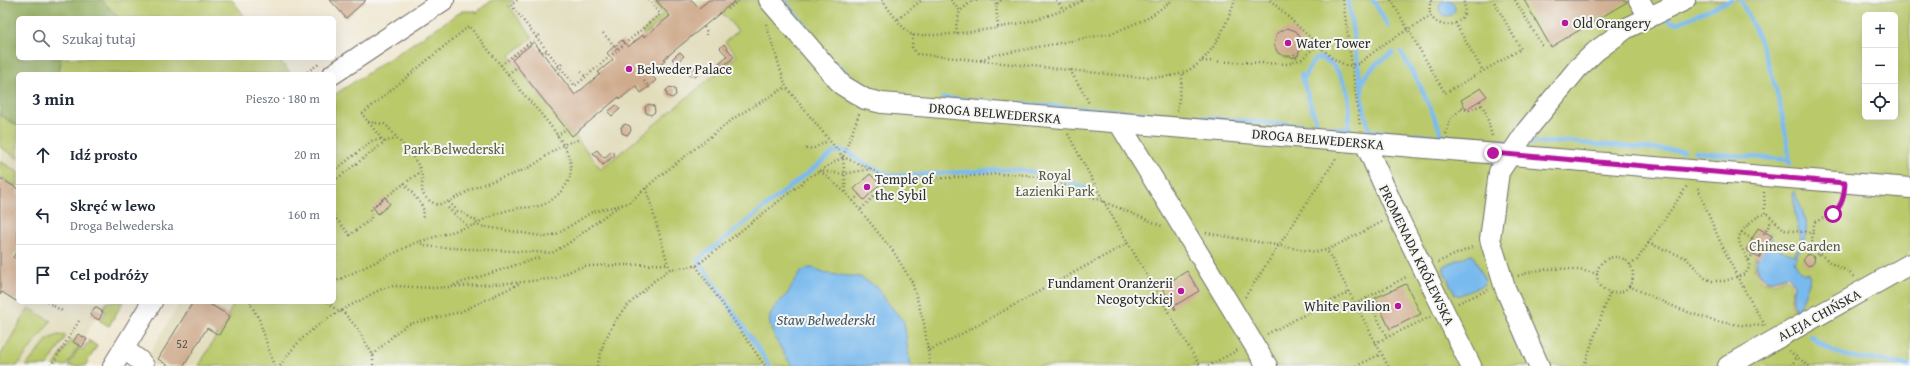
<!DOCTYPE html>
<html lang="pl">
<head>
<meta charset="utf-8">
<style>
  :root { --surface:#fff; --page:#f2f2f3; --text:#1f2937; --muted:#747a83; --line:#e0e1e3 }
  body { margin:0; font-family:"Gentium Book Plus",serif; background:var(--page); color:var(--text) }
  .controls { position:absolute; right:12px; top:12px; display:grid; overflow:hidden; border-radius:6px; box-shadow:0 4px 16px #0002 }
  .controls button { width:36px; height:36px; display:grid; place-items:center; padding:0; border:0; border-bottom:1px solid var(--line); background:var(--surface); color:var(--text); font:20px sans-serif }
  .stop { position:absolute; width:12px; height:12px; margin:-9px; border:3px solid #b5179e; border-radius:50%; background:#fff }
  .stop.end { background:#b5179e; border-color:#fff; box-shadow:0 1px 4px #0008 }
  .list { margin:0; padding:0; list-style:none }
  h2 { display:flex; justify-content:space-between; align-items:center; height:52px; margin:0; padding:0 16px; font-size:17px }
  h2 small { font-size:13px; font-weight:400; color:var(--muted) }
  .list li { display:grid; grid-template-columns:26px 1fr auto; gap:12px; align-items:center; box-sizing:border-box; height:60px; padding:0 16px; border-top:1px solid var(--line) }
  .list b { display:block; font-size:15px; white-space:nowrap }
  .list p { margin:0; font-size:13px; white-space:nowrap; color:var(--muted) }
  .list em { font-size:13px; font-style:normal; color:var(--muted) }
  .icon { flex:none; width:22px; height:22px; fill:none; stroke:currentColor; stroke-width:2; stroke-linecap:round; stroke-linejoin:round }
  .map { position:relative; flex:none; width:1910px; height:366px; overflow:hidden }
  .search { position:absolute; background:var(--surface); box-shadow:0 4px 16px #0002; left:16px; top:16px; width:320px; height:44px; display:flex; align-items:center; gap:10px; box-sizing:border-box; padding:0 14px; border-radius:6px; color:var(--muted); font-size:15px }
  .panel { position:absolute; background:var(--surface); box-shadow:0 4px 16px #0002; left:16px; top:72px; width:320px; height:232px; border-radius:6px }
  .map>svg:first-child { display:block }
</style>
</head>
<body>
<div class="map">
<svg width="1910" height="366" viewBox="0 0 1910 366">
  <rect width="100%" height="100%" fill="#f6f6f2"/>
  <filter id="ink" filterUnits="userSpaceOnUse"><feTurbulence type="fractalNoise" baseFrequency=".025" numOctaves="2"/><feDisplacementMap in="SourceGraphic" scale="8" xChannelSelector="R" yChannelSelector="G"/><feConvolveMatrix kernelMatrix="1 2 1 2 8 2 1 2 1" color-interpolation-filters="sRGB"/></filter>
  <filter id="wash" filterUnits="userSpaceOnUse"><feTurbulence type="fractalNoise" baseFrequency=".012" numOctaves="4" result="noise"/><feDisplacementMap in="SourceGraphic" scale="16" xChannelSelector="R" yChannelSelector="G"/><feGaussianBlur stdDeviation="0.9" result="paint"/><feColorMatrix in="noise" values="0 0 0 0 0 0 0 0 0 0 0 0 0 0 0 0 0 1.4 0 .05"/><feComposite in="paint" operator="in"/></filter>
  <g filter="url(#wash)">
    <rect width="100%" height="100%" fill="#f0e8d3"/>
    <path fill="#e1dcba" d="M490 0H736L722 12 742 36 763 74 628 200 334 109 475 12Z
      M0 115 18 126V302H107L99 320 96 318 84 337 87 339 82 347H80L68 366H0Z
      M180 302H233V305L228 315 230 316 219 335 217 334 199 366H153L149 355Z"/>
    <path fill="#bac96b" stroke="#727a4b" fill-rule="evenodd" d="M0 0H232L246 18H18V58H278L291 74H18V158L0 147Z
      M492 0H514L508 5 533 37 510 55 512 60 569 133 574 135 601 169 737 56 725 42 738 31 721 12 736 0H1910V366H199L217 334 219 335 230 317 228 315 233 305V302H334V95L462 11H477L476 13ZM1865 15H1895V117H1865Z
      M656 2 668 16 644 35 642 32 663 14 654 3Z
      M0 161 18 172V187L0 177Z
      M107 302H123L109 326 100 321 106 311 103 309Z
      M29 308 51 321 17 366H0V356Z
      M58 335 66 336 47 366H26L48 339Z
      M71 339 79 346 66 366H54Z
      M88 340 97 346 85 366H68L79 348 83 350 86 344H89L90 342Z"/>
    <path fill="#93ad5f" stroke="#5f6c45" d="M0 0H102L119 18H18V58H59L61 63 58 74H18V126L0 115Z"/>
    <path fill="#eeda9e" stroke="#8c8264" d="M1756 254 1758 255 1756 260 1758 267 1756 268C1763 284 1773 281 1787 276L1791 279 1795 286C1791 293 1795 306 1796 313L1792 306 1791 282 1785 279 1774 283 1762 281 1754 270 1756 265 1754 262Z"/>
    <path fill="#79baee" stroke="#52728c" d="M1439 8a8 8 0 1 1 16 0a8 8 0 1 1-16 0Z
      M1795 191C1798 202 1803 211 1806 221 1809 237 1798 251 1794 261L1799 270 1804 274 1808 272 1810 276C1808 284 1802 307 1796 312 1793 306 1791 292 1795 286L1791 279 1787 276 1770 281 1769 280 1768 281C1750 270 1755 251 1771 233L1772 241 1775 248 1794 255C1804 238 1801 239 1796 220 1794 211 1794 201 1793 192Z
      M1471 254V256L1473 255 1485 281 1483 283 1484 285 1458 296 1457 294 1455 295 1443 269 1445 268 1444 266Z
      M814 268 828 274 860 277 877 287 888 303 904 322 910 366H792C785 356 773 337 770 325 767 311 779 303 787 294 795 284 797 267 814 268Z"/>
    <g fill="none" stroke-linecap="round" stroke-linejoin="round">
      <path stroke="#79baee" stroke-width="4.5" d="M783 0 813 36
        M1348 0 1361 85
        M1373 0 1388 26
        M1740 0C1769 51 1783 106 1790 163
        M1665 15 1671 22 1678 23 1731 0
        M1401 52 1420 85 1443 137
        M838 66 856 82 878 92
        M1301 75 1318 127
        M1303 79 1312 63 1316 59C1332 55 1345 81 1348 94 1350 105 1349 118 1349 129
        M943 98 1087 109
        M1093 109 1173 116
        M1181 116 1349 129
        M1368 131 1444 137
        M1369 131C1360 90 1352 76 1393 53
        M1448 137 1490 141
        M1494 141 1506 142
        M1531 143 1566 142 1684 151
        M1695 152 1789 160
        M1811 336C1843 366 1869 354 1908 366
        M770 366 698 260 834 152 840 151 849 152 859 161 892 176 1016 169C1040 172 1065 179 1088 189"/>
    </g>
    <g id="blocks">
      <path fill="#cfaa8c" d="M330 0H366L346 18Z
        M656 0H692L699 8 709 0H736L664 59 665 61 650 74 656 80 654 82 641 93 636 86 620 99 619 97 572 136 512 60 534 42 575 95 600 74 598 72 613 60 607 53 611 49 622 40 628 47 643 35 644 37 670 16Z
        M1524 0H1626L1627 2 1551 47Z
        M1287 28 1296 31 1302 40V47L1298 53 1299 55 1292 58 1291 56H1284L1278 53 1274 45 1277 33Z
        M724 44 734 57 722 67 719 63 727 56 720 48Z
        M680 52 684 56 676 63 672 59Z
        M693 67 698 69 699 74 695 77 690 76 689 70Z
        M670 87 675 89 676 95 672 98 667 96 666 90Z
        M1481 88 1487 96 1466 109 1461 100Z
        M649 104 654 106 655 112 651 115 646 113 645 107Z
        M616 105 620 109 612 116 608 112Z
        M625 124 630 126 631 131 627 135 622 133 621 127Z
        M597 150 604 158 612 151 615 155 603 165 593 153Z
        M870 174 880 184 864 200 854 189Z
        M0 178 18 189V249L13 257 18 260V297L16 301 2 292 0 295Z
        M385 197 390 204 378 214 373 207Z
        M1758 228 1772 236 1759 258 1746 250Z
        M1803.5 260a5.5 5.5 0 1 1 11 0a5.5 5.5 0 1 1-11 0Z
        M1187 271 1199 291 1174 306 1176 309 1175 310 1160 284 1161 283 1163 286Z
        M1406 284 1421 314 1390 329 1375 298Z
        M193 302H206L230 316 219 335 207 328 184 366H169L158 359Z
        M95 307 103 312 99 320 90 315Z
        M78 334 87 339 82 347 73 342Z"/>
    </g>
  </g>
  <g filter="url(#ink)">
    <use href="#blocks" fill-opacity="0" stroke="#706d66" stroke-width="1"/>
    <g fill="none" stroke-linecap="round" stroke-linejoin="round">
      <g stroke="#706d66" stroke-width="22">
        <path id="minor" d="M769 0 842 85 865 99 882 103 1910 188
          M1639 0 1649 17
          M333 74 444 0
          M1119 123 1267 366
          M1365 143 1397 215 1471 366
          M124 349 139 360 144 366
          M113 366 152 302
          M1539 366 1505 288 1490 239 1499 172 1527 130 1578 68 1596 51 1627 28 1685 0
          M1728 366 1910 264"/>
      </g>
      <path stroke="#706d66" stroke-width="2.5" stroke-dasharray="1 3" stroke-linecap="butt" d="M517 0 511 5 575 86 660 14 649 0
        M882 0C889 9 903 31 913 35 917 36 923 35 928 35 967 35 1050 22 1083 0
        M951 0 960 11 973 0
        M973 0 975 2 977 0
        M993 0 996 4
        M1057 0 1063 10
        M1270 0 1332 58 1347 66 1358 64 1387 42 1431 16
        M1343 0 1360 126
        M1391 0 1445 93 1521 49 1493 0
        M1431 0C1420 34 1475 32 1463 0
        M1515 0 1543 47
        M728 9 739 0
        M898 19 922 0
        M1455 23 1483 71
        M766 24 786 87 843 157 871 169
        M704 27 707 32 706 35
        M998 27 996 5 1001 0
        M603 33 619 51
        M957 33 956 26 960 11
        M913 35 912 47 917 54 1136 77C1152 77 1167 78 1182 73 1211 63 1226 26 1235 0
        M539 49 544 53 547 51
        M1294 54 1298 61
        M981 60 990 56 1113 33 1148 18 1173 0
        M1202 61 1288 64 1302 59 1318 44
        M501 65 541 34
        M1070 70 1086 97 1089 104
        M581 72 585 76
        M304 74 319 64
        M508 74 517 67
        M559 75 561 74 556 69 564 62
        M644 81 651 90
        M1480 101 1486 113 1492 136
        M1461 109 1469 110 1482 105
        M1177 111 1183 72
        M859 114 843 157 846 193 893 251 912 282 924 323 930 366
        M368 122 384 124 388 127C395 136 417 160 420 169 427 187 413 193 437 205 453 201 465 192 479 186 496 179 514 175 530 167 548 157 557 144 578 140
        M1068 134 1104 202 1200 366
        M1446 134 1450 119 1464 106
        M557 136 566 129
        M384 142 362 114 469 26C487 48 504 69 521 91 537 110 568 141 571 166 572 181 561 194 550 201 539 209 526 206 514 209 501 211 487 218 475 224
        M806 149 814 148 828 141
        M334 171 372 141 381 139
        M819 171 844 174 871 169 889 182 999 174 1028 175 1066 186 1162 226
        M820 171 846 193
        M334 181 386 141 397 139
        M404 183 421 204 424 211 422 220
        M646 188 668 264
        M1698 188C1716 236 1738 282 1765 325
        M1764 192 1765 213
        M1843 200 1834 213 1815 222 1813 228 1812 242 1815 250 1834 265 1848 271 1854 277
        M853 201 859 195
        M449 202 458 211 479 222
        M448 208 467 226
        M861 209 889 182
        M334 216 350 235 371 219V208L420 172
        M1382 222 1327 250 1388 366
        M1741 232 1754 240
        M1206 233 1316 252 1327 250
        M1764 234 1772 220
        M418 242 420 244 432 247 552 253 569 243 610 212 622 205
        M1648 243 1686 258 1705 278 1712 281H1725L1745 274 1748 270C1753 258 1738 250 1739 237 1742 229 1758 213 1767 214L1785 230 1813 233
        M1814 257 1819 254
        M1597 275a18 18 0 1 1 36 0a18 18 0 1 1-36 0Z
        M1749 260 1754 252
        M1438 262 1475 246
        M1630 265 1637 260 1687 186
        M696 266 765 366
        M1518 276C1545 266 1570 267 1598 274
        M334 282 415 243 474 225 547 237 559 233 592 212 629 203 657 178 737 116 786 87
        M454 285 541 257
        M1629 286C1670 305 1718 330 1764 325
        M1245 297 1337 157
        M1367 298 1387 337
        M47 302 64 312
        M251 302 250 303 259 319 274 366
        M328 302 335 309 344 313 357 328 373 355V366
        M1159 302 1164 298
        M1458 303 1488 290
        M1355 304 1408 276
        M1267 334 1349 292
        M1375 343 1430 317
        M929 350 941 345 1128 243
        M1789 351 1809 366
        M373 355 398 331 409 324 460 312 521 283
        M51 366 79 321
        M280 366C301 334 324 319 357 302 367 297 377 290 388 287L394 286 433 288 523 282 556 278 575 269 585 266 668 264 670 269
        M597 366 604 342 615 321 625 308 654 281 670 269 696 266 811 176 843 157
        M1208 366 1238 350
        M1356 366 1381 354
        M1584 366 1610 292
        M1791 366 1797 357"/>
      <use href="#minor" stroke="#fff" stroke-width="20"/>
    </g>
  </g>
  <g fill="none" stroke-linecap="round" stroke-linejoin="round" filter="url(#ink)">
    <path stroke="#b5179e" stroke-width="5" d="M1493 153 1845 183C1844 195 1843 205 1833 214"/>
  </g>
  <g fill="#b5179e" stroke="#f6f6f2" stroke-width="1.5">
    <circle cx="1565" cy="23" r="4"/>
    <circle cx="1288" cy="43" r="4"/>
    <circle cx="629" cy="69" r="4"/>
    <circle cx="867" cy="187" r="4"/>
    <circle cx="1181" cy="291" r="4"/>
    <circle cx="1398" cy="306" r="4"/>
  </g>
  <g text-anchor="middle" stroke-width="4" stroke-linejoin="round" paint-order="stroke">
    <g font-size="12" fill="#544b43">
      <text x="182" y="348">52</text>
    </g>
    <g font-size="14" fill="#2b2b2b" stroke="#f6f6f2" text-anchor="start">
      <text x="1573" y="28">Old Orangery</text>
      <text x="1296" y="48">Water Tower</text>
      <text x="637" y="74">Belweder Palace</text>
      <text x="875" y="184">Temple of<tspan x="875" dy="16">the Sybil</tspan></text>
      <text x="1173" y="288" text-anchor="end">Fundament Oranżerii<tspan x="1173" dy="16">Neogotyckiej</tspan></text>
      <text x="1390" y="311" text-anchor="end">White Pavilion</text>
    </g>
    <g font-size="14" fill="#2b2b2b" stroke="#f6f6f2">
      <text transform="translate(995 113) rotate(5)" y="5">DROGA BELWEDERSKA</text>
      <text transform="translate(1318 139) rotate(5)" y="5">DROGA BELWEDERSKA</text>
      <text transform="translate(1417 255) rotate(64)" y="5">PROMENADA KRÓLEWSKA</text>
      <text transform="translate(1819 315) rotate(-29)" y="5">ALEJA CHIŃSKA</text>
    </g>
    <g font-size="14" fill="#565a3e" stroke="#f6f6f2">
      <text x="454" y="154">Park Belwederski</text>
      <text x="1055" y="180">Royal<tspan x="1055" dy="16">Łazienki Park</tspan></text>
      <text x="1795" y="251">Chinese Garden</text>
    </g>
    <g font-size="15" font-style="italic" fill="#425666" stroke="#f6f6f2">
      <text x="826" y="325">Staw Belwederski</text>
    </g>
  </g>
</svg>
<div class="controls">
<button>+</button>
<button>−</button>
<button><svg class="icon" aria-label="locate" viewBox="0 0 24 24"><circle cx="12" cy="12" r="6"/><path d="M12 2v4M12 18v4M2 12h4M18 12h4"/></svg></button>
</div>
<div class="stop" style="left:1833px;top:214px"></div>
<div class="stop end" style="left:1493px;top:153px"></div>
<div class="search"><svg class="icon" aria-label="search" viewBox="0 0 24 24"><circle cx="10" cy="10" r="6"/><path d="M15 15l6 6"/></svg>Szukaj tutaj</div>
<section class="panel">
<h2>3 min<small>Pieszo · 180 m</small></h2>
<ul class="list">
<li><svg class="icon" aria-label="ahead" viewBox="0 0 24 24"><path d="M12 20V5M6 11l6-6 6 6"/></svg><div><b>Idź prosto</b></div><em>20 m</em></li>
<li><svg class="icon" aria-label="left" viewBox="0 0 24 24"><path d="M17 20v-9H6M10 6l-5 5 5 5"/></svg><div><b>Skręć w lewo</b><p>Droga Belwederska</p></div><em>160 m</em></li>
<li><svg class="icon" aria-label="arrive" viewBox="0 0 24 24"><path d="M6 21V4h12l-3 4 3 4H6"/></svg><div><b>Cel podróży</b></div></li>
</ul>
</section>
</div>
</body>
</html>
